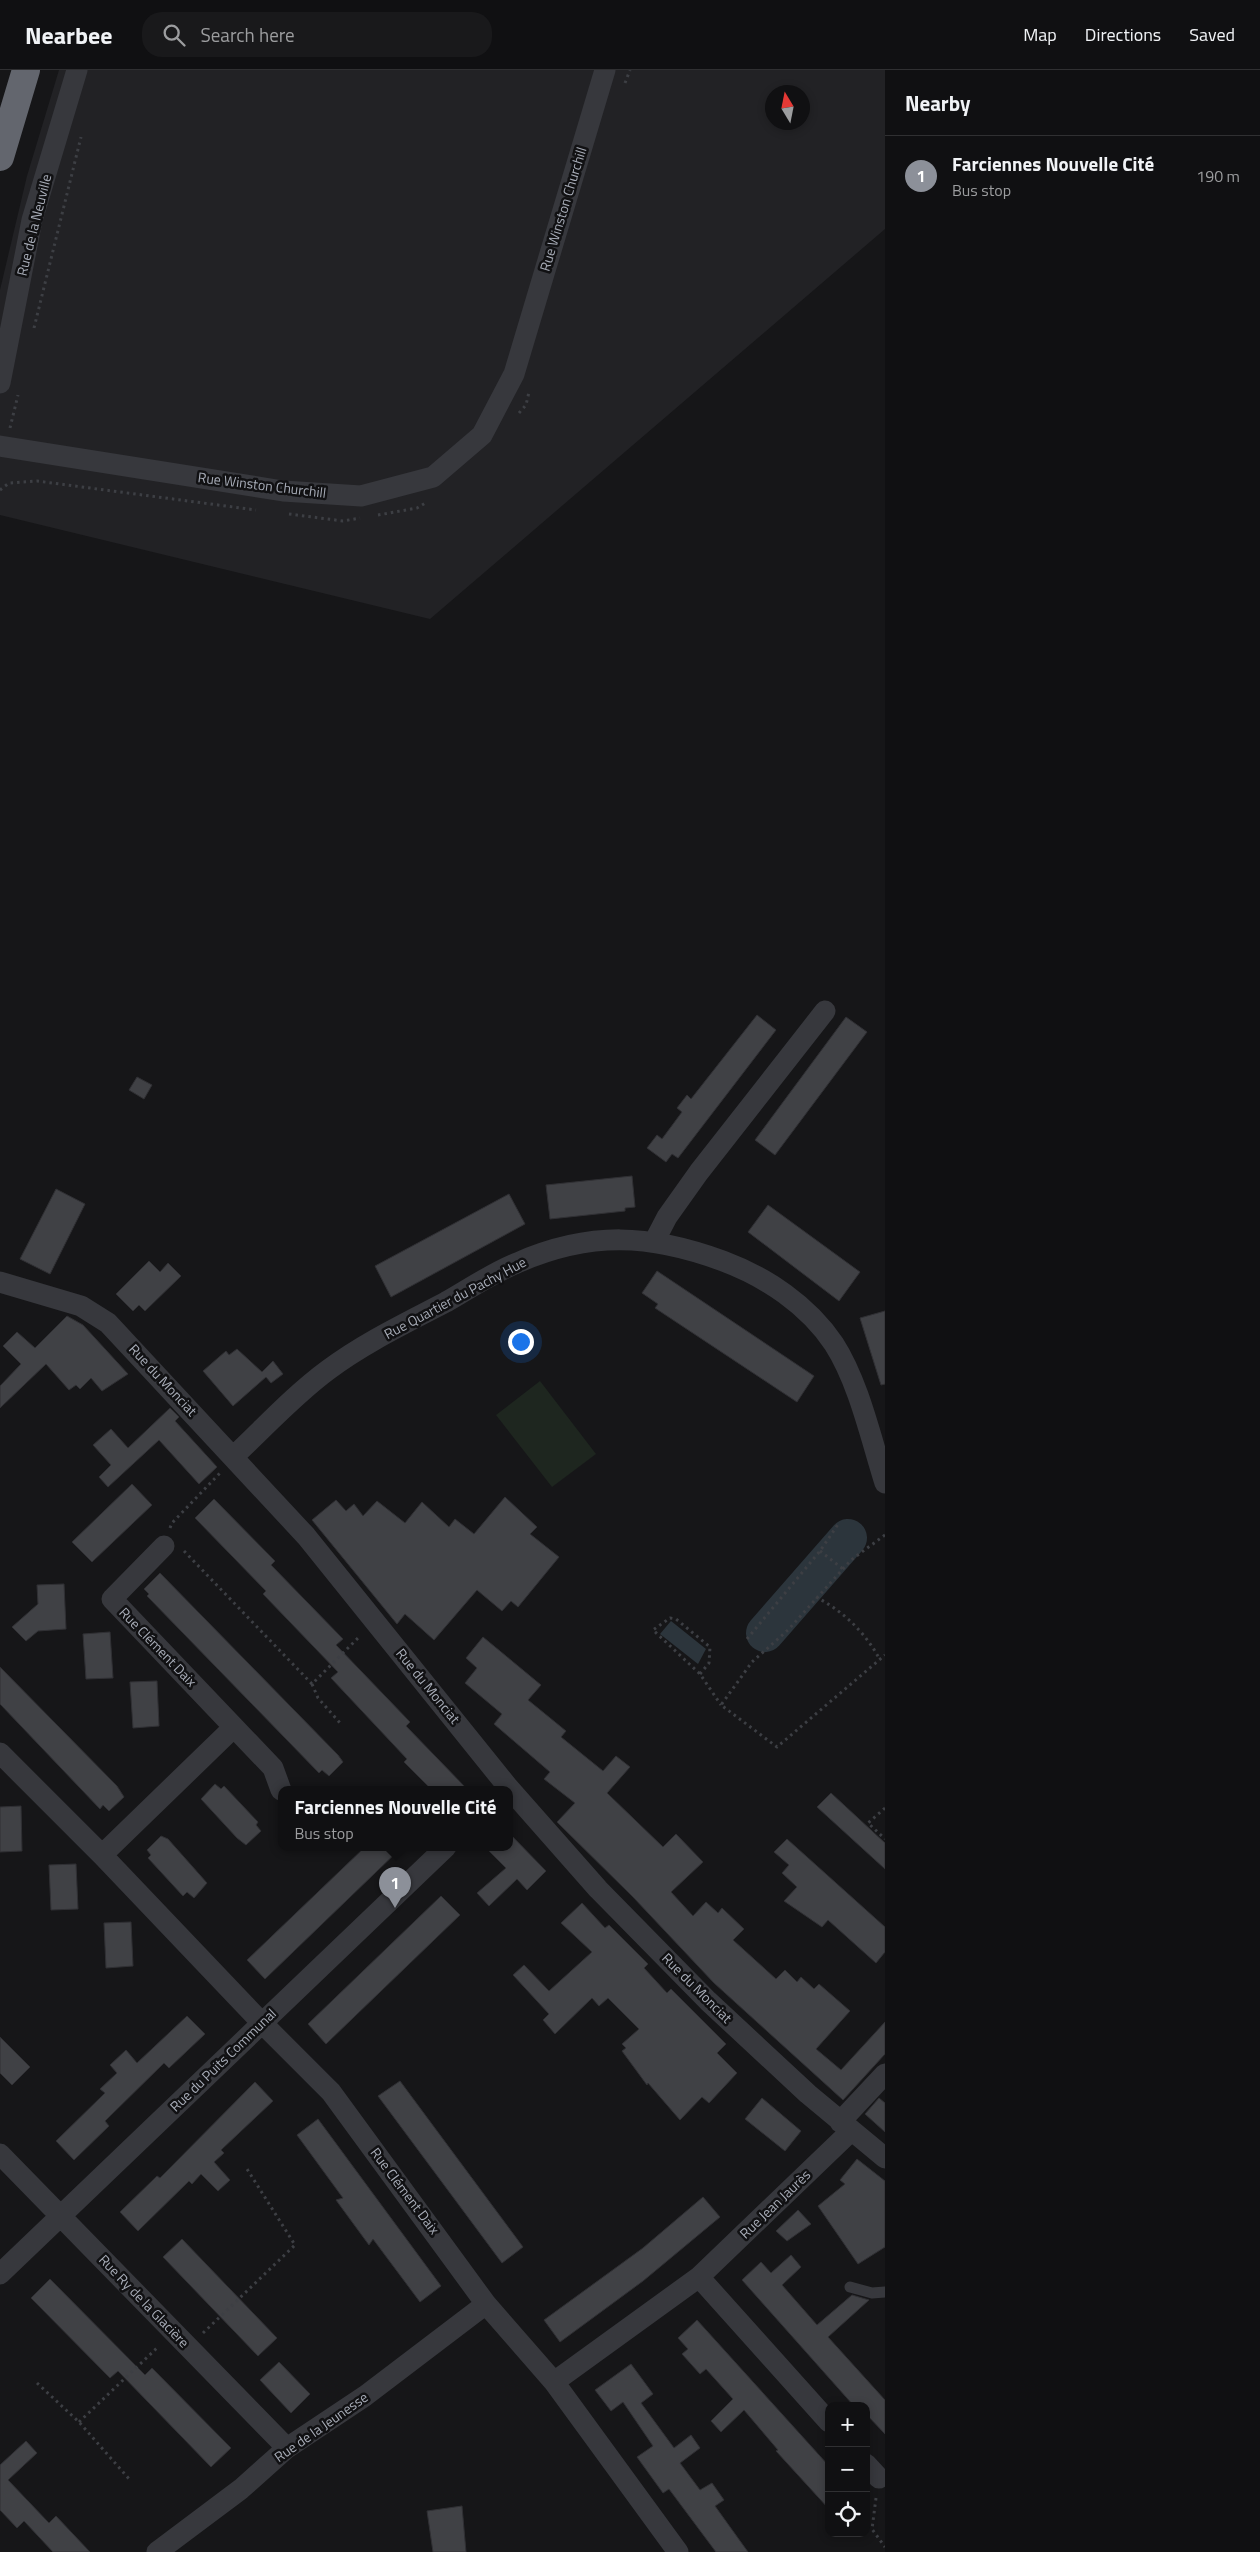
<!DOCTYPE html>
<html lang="en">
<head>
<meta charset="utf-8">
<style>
  :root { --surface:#101012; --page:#19191b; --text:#f1f3f6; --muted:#9c9d9f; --line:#303032; --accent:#8c9099 }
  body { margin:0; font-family:"Titillium Web",sans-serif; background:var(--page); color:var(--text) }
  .controls { position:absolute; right:15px; bottom:15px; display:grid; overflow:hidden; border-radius:10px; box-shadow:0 2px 8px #0003 }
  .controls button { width:45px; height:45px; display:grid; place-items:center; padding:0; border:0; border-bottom:1px solid var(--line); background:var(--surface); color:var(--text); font:25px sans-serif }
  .compass { position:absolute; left:765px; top:15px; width:45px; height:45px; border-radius:50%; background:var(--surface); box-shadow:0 2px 8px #0003; rotate:350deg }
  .you { position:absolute; left:520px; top:1271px; width:18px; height:18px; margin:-12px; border:4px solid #fff; border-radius:50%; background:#1a73e8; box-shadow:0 0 0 8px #1a73e833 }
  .badge { display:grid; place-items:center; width:32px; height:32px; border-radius:50%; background:var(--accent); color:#fff; font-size:16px; font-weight:700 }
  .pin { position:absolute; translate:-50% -41px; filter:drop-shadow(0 1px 2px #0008) }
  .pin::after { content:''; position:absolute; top:26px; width:18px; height:15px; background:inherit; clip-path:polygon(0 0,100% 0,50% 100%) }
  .popup { position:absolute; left:278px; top:1716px; width:235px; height:65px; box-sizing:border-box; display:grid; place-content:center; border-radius:10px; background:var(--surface); filter:drop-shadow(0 1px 4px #0005); font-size:16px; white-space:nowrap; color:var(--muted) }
  .popup b { font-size:19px; color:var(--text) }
  .popup::after { content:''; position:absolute; left:50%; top:100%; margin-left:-10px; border:10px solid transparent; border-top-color:var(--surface) }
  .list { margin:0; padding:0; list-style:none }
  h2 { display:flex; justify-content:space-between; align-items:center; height:65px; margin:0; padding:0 20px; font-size:21px }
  h2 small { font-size:16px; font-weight:400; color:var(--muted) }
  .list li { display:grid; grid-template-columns:32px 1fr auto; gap:15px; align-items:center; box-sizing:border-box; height:80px; padding:0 20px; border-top:1px solid var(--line) }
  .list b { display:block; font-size:19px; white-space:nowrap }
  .list p { margin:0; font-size:16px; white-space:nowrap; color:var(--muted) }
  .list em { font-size:16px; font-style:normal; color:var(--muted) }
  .icon { flex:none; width:28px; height:28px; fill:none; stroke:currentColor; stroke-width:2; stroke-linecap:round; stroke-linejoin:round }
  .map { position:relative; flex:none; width:885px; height:2482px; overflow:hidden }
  header { display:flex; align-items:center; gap:30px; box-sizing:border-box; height:70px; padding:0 25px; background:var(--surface); border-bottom:1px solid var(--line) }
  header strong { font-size:24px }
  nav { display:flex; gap:28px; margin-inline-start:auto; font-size:18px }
  .search { width:350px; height:45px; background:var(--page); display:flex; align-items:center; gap:12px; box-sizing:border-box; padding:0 18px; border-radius:20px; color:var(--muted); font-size:19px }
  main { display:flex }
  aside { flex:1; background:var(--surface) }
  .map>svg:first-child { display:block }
</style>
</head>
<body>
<header>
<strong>Nearbee</strong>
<div class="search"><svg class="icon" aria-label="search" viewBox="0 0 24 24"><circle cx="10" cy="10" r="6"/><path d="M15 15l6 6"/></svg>Search here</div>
<nav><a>Map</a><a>Directions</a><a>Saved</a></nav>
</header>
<main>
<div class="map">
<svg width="885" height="2482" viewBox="0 0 885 2482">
  <rect width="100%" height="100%" fill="#161618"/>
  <path fill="#222225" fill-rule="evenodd" d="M59 0H885V159L430 549 0 445V220L27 106ZM772 22H802V52H772Z"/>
  <path fill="#1e261f" d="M540 1311 596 1384 552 1417 496 1345Z"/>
  <path fill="#2c353c" d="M671 1551 706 1579 698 1594 660 1564Z"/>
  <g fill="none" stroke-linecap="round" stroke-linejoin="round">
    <path stroke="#2c353c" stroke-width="38" d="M765 1563 848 1468"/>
  </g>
  <path fill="#404145" stroke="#303034" d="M757 945 776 960 678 1088 672 1084 666 1092 647 1078 657 1065 662 1069 682 1042 677 1038 687 1025 691 1029Z
    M846 947 867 962 775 1085 755 1070Z
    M137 1007 152 1015 144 1029 129 1020Z
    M632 1106 635 1137 625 1138V1141L550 1149 546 1115Z
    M56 1119 85 1134 50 1204 20 1189Z
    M509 1124 525 1154 391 1227 375 1196Z
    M768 1135 860 1202 839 1231 748 1162Z
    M149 1191 160 1202 168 1193 181 1206 145 1241 139 1235 133 1241 116 1224Z
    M657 1201 814 1306 797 1332 655 1238 658 1234 642 1223Z
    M885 1241V1314L881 1315 860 1248Z
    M67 1246 83 1255 128 1304 102 1321 91 1308 80 1319 76 1315 69 1320 46 1294 0 1338V1316L21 1294 3 1276 17 1262 35 1278Z
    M237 1279 262 1302 273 1291 283 1304 271 1313 266 1307 233 1336 203 1301 226 1281 229 1285Z
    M170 1338 179 1347 175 1351 217 1397 199 1414 159 1370 108 1417 99 1407 111 1395 93 1375 111 1359 128 1378Z
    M132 1414 152 1435 92 1492 72 1472Z
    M505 1427 537 1457 530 1464 559 1487 518 1537 511 1531 502 1541 477 1520 434 1570 405 1544 397 1554 312 1450 336 1430 346 1441 354 1434 363 1446 377 1431 405 1453 422 1432 449 1457 455 1449 474 1464Z
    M214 1429 275 1491 271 1495 343 1569 336 1575 410 1652 406 1656 467 1719H431L404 1692 407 1689 331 1608 338 1602 263 1524 266 1521 195 1448Z
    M160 1503 338 1685 343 1692 329 1706 322 1700 319 1703 147 1526 149 1524 144 1519Z
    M64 1514 66 1559 38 1561 26 1571 12 1557 38 1534 37 1515Z
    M110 1562 113 1608 86 1609 83 1564Z
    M483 1567 541 1615 528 1630 566 1661 561 1667 603 1701 616 1686 630 1697 607 1723 663 1777 676 1764 703 1792 671 1822 693 1846 706 1832 718 1843 722 1838 744 1859 733 1870 776 1909 785 1900 797 1912 801 1907 814 1919 819 1914 850 1941 816 1979 841 2000 885 1952V1984L843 2030 714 1913 633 1827 557 1752 575 1733 544 1709 550 1702 494 1654 502 1644 465 1613 477 1598 466 1588Z
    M0 1597 117 1716 124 1727 109 1741 103 1735 100 1739 0 1634Z
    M157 1611 159 1656 133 1658 130 1612Z
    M215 1714 221 1719 224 1716 258 1752 256 1755 261 1761 246 1775 237 1768 201 1729Z
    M831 1723 885 1773V1799L817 1737Z
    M21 1736 22 1781 0 1782V1737Z
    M509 1763 546 1801 527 1820 517 1809 489 1836 477 1823 506 1798 485 1777H509Z
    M161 1766 168 1769 207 1813 194 1828 187 1822 183 1826 148 1788 151 1785 147 1780Z
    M787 1769 885 1857V1882L876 1893 828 1850 822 1857 784 1831 797 1817 782 1803 789 1795 774 1782Z
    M365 1777H402L265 1909 247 1890Z
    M76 1794 78 1839 51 1840 49 1795Z
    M441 1826 460 1845 326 1974 308 1954Z
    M582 1833 605 1858 609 1855 648 1894 644 1898 667 1923 671 1919 726 1974 717 1983 737 2003 709 2033 702 2027 680 2050 648 2013 647 2015 622 1981 626 1978 622 1974 639 1959 608 1928 599 1936 592 1928 555 1964 543 1950 549 1944 513 1905 524 1895 549 1921 592 1882 561 1853Z
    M131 1852 133 1896 106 1898 104 1853Z
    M187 1946 205 1964 169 1998 164 1993 105 2051 109 2056 74 2090 56 2071 105 2023 100 2019 117 2003 110 1995 126 1980 137 1993Z
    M0 1967 30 1997 12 2015 0 2003Z
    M400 2011 523 2177 502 2193 378 2026Z
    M255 2012 273 2031 221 2080 224 2083 214 2092 230 2110 218 2121 201 2104 192 2114 189 2111 138 2161 120 2142 157 2106 160 2108Z
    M762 2028 801 2061 785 2081 745 2049Z
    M879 2028 885 2033V2062L865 2044Z
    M318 2049 441 2216 420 2232 373 2169 369 2175 336 2130 343 2128 297 2065Z
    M857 2089 885 2111V2177L858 2194 818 2136 845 2114 840 2110Z
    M703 2127 720 2147 643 2211 560 2272 544 2250 643 2178Z
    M798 2140 811 2154 787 2171 776 2161Z
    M182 2169 277 2268 258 2286 163 2187Z
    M791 2185 801 2197 782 2215 817 2255 852 2225 869 2230 828 2267 885 2330V2364L866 2344V2336H854L742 2210 761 2192 771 2203Z
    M50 2209 145 2305 152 2298 231 2378 211 2397 118 2301 110 2308 31 2228Z
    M697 2250 829 2396V2439L776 2381 778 2380 744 2340 721 2362 711 2351 733 2329 706 2299 700 2304 682 2284 688 2279 678 2268Z
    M279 2292 310 2324 291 2343 260 2310Z
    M631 2294 653 2324 641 2333 674 2378 691 2365 700 2378 680 2393 700 2420 712 2413 724 2430 715 2436 748 2482H716L669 2419 663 2423 637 2387 653 2376 623 2332 611 2341 595 2320Z
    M26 2371 37 2383 8 2410 49 2453 56 2446 90 2482H53L24 2451 17 2458 0 2440V2395Z
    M462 2436 466 2482H433L427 2441Z"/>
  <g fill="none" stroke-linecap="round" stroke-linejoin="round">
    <path stroke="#3d3f44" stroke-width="3" stroke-dasharray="2.5 4" stroke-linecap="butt" d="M625 13 630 0
      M34 258 81 67
      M519 343 526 335 529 322
      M10 358 18 325
      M0 420 9 413 37 411 256 440
      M289 444 343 451 360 448
      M378 445 417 438 427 432
      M170 1458 172 1453 221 1402
      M885 1465 851 1490 788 1560 752 1592 721 1635 777 1677 885 1585
      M184 1481 312 1614 360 1566
      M820 1481 843 1499
      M816 1527C843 1541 866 1563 880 1590
      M747 1569 820 1481 839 1453
      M700 1604 709 1593 710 1577 676 1549 670 1548 653 1560 700 1604 721 1635
      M312 1614 318 1628 340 1653
      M885 1738 868 1753 885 1769
      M203 2263 295 2175 247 2099
      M37 2313 79 2352 130 2410
      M79 2352 159 2276
      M876 2428 872 2459 885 2477"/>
    <path stroke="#37383d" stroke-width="11" d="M850 2217 872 2223 885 2222"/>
    <path stroke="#37383d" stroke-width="21" d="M0 313 32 150 77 0
      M0 376 283 421 361 426 433 407 482 365 514 304 605 0
      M654 1172 667 1147 699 1102 825 941
      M0 1212 81 1236 108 1253 306 1466 508 1717 598 1819 708 1931 808 2024 885 2088
      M234 1386C264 1358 294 1325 328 1300 364 1273 406 1253 446 1232 469 1219 492 1203 517 1193 590 1161 650 1164 723 1191 766 1207 808 1235 834 1274 859 1313 871 1369 885 1413
      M164 1476 112 1529 273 1698 281 1720
      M0 1683 102 1785 262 1953 331 2022 486 2234 554 2312 678 2482
      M102 1785 234 1657
      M840 2052 885 2004
      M0 2084 287 2378
      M0 2204 446 1777
      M699 2207 829 2352
      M554 2312 699 2207 851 2061
      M866 2394 879 2408
      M157 2482 241 2419 287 2378 365 2326 486 2234"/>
    <path stroke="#63666e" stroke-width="28" d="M0 87 26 0"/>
  </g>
  <g text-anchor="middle" stroke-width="5" stroke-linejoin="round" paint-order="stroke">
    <g font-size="14" fill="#a8adb8" stroke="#111113">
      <text transform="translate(563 139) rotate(-73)" y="5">Rue Winston Churchill</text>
      <text transform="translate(34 155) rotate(-76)" y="5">Rue de la Neuville</text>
      <text transform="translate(262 415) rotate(7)" y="5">Rue Winston Churchill</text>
      <text transform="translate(455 1228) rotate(-28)" y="5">Rue Quartier du Pachy Hue</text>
      <text transform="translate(163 1310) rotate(47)" y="5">Rue du Monciat</text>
      <text transform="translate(158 1577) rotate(46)" y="5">Rue Clément Daix</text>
      <text transform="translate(428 1616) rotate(51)" y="5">Rue du Monciat</text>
      <text transform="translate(697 1918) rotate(45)" y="5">Rue du Monciat</text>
      <text transform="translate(223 1990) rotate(-44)" y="5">Rue du Puits Communal</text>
      <text transform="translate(405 2121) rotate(53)" y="5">Rue Clément Daix</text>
      <text transform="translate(775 2134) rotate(-44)" y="5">Rue Jean Jaurès</text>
      <text transform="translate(144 2231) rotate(46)" y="5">Rue Ry de la Glacière</text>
      <text transform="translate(321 2357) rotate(-35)" y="5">Rue de la Jeunesse</text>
    </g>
  </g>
</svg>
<div class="controls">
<button>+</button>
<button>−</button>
<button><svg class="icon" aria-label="locate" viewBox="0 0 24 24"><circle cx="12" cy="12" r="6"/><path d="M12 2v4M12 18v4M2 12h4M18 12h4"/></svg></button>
</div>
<svg class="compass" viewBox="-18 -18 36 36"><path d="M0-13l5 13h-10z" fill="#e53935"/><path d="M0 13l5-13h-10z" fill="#9c9d9f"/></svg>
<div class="you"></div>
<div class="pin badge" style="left:395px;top:1838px">1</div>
<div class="popup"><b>Farciennes Nouvelle Cité</b>Bus stop</div>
</div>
<aside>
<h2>Nearby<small></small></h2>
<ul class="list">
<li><span class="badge">1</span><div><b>Farciennes Nouvelle Cité</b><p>Bus stop</p></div><em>190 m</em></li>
</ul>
</aside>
</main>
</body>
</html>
